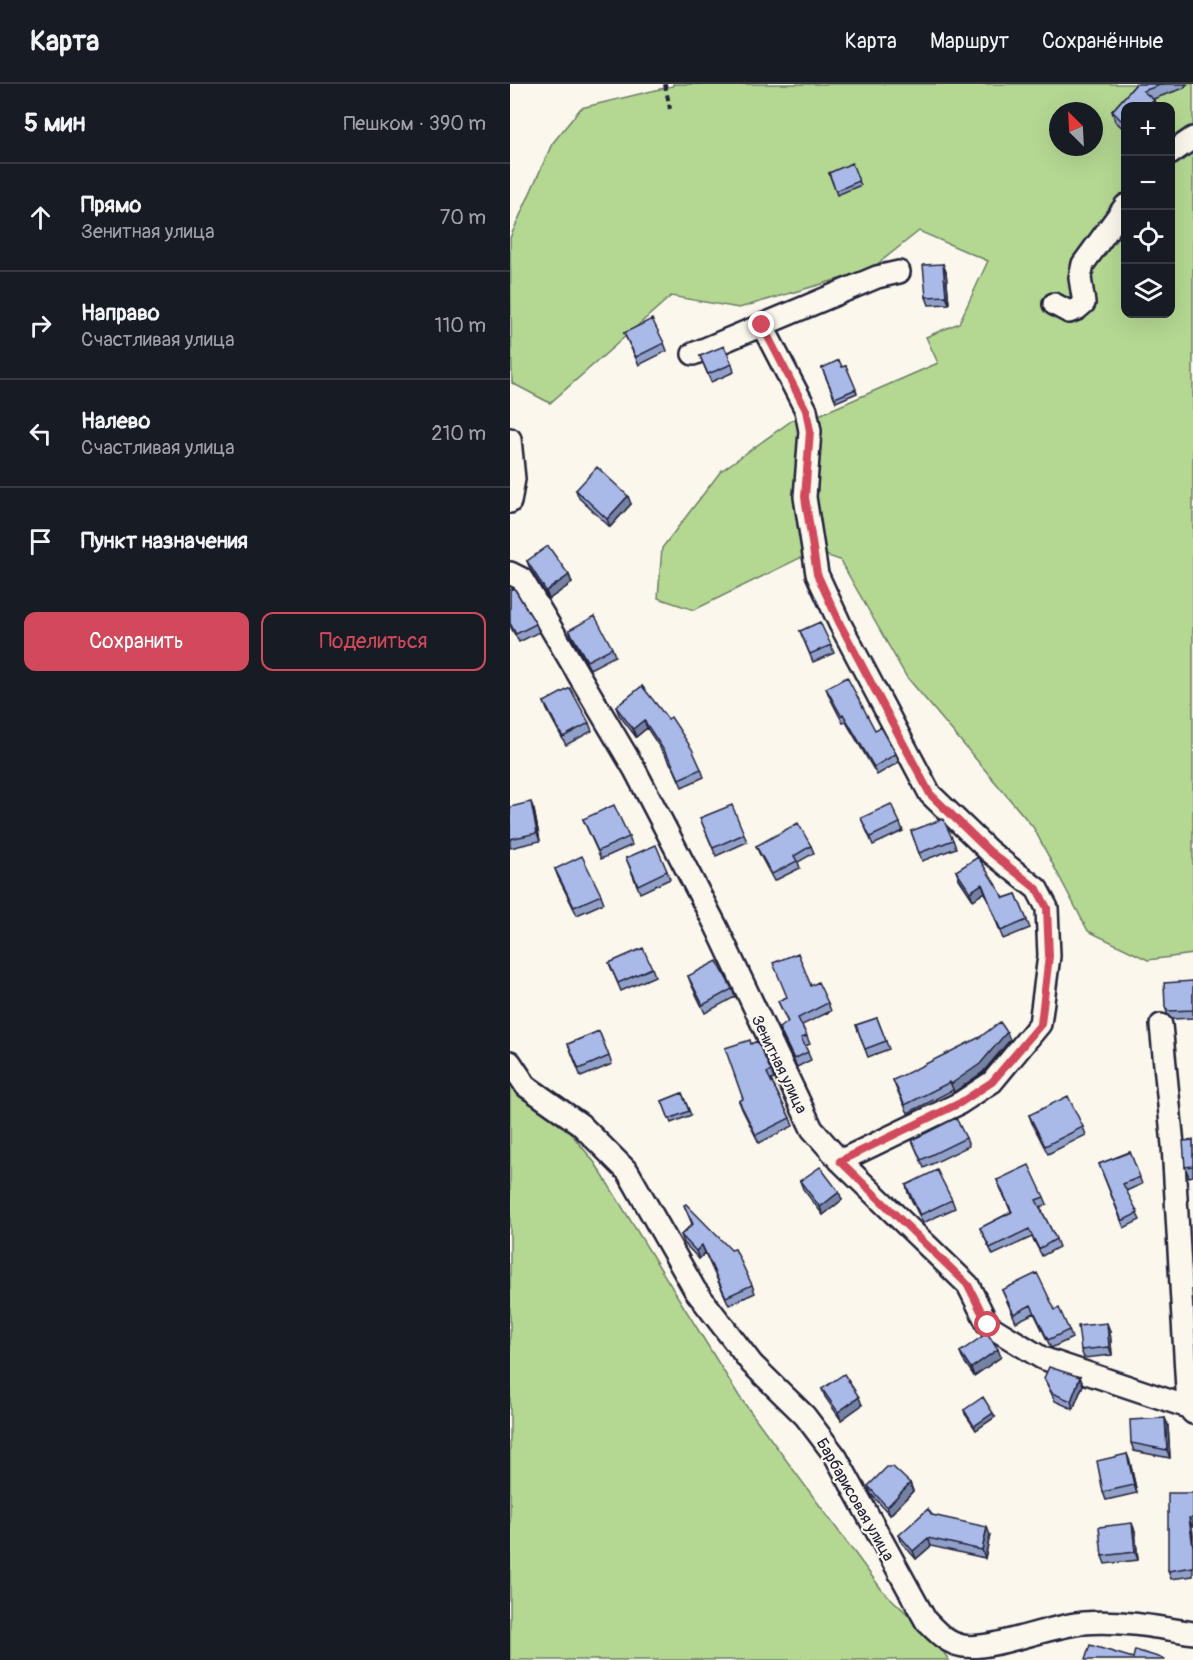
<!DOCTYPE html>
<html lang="ru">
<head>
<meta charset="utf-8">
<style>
  :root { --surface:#171b24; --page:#242831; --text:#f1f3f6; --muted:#9ea1a6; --line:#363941; --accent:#d1495b }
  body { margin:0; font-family:Pangolin,sans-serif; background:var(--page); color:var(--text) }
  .controls { position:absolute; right:18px; top:18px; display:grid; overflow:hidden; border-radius:12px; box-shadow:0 6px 24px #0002 }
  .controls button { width:54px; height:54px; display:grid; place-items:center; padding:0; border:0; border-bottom:2px solid var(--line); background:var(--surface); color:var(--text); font:30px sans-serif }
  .compass { position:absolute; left:539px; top:18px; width:54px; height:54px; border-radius:50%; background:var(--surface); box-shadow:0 6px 24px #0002; rotate:336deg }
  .stop { position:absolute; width:18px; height:18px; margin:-14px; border:4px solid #d1495b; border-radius:50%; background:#fff }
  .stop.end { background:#d1495b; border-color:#fff; box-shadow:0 2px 6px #0008 }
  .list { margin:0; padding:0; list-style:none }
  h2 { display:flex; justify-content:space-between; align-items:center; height:78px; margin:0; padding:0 24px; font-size:26px }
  h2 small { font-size:20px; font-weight:400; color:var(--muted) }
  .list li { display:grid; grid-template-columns:39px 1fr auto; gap:18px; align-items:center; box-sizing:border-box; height:108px; padding:0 24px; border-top:2px solid var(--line) }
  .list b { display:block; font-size:22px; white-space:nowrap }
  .list p { margin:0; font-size:20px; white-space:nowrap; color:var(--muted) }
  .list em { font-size:20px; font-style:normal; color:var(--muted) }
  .actions { display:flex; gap:12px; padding:18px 24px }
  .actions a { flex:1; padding:14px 0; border:2px solid var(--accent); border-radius:12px; text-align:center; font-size:21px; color:var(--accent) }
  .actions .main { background:var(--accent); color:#fff }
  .icon { flex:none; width:33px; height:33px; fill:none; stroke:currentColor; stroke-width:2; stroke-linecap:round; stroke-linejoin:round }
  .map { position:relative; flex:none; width:683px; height:1576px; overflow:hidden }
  header { display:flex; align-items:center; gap:36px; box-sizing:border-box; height:84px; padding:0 30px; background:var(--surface); border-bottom:2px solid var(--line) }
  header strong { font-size:28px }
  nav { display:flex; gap:33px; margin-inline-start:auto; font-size:21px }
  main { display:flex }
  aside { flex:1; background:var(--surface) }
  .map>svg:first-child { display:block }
</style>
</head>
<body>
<header>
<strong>Карта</strong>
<nav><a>Карта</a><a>Маршрут</a><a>Сохранённые</a></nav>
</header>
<main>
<aside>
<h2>5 мин<small>Пешком · 390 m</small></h2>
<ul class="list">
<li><svg class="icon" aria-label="ahead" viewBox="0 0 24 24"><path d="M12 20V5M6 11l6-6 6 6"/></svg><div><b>Прямо</b><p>Зенитная улица</p></div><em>70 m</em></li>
<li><svg class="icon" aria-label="right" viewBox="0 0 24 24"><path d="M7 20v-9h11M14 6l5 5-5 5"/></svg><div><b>Направо</b><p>Счастливая улица</p></div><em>110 m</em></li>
<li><svg class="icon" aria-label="left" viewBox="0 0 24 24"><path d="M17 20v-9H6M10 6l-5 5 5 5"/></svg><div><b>Налево</b><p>Счастливая улица</p></div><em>210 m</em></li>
<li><svg class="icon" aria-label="arrive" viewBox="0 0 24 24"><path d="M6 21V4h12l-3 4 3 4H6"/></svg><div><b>Пункт назначения</b></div></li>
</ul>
<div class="actions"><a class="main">Сохранить</a><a>Поделиться</a></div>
</aside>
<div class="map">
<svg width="683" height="1576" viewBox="0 0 683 1576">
  <rect width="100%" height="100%" fill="#fbf7ec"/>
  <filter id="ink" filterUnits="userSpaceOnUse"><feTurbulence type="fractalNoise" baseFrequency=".0167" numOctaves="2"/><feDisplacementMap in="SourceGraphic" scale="12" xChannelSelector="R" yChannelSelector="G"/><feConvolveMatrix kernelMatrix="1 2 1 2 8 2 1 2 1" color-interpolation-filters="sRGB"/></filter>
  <g filter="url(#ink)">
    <path fill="#b4d892" stroke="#6b7d66" stroke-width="1.5" fill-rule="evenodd" d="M163 0H683V870L638 876 578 847 523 743 396 592 330 476 304 467 184 526 148 514 152 464 211 387 284 335 309 331 428 279 416 253 449 239 478 177 409 147 360 186 229 224 161 212 40 319 2 299 0 154 42 60 71 24 163 2ZM616 22H660V230H616ZM548 27H584V63H548Z
      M0 974 85 1079 229 1312 372 1506 424 1555 439 1576H0Z"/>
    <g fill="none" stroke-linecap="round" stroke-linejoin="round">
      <g stroke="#22223b" stroke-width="26">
        <path id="minor" d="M660 70 683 54
          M544 220 559 228 567 225 574 219 570 194 573 180 616 121
          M252 241 296 326 300 347 295 413 307 490 330 540 420 710 479 767 527 805 537 824 539 872 530 940 482 998 450 1019 330 1077
          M183 270 367 193 389 188
          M0 355 4 395 0 418
          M0 489 12 495 125 686 206 842 302 1045 330 1077 458 1201 478 1241 532 1274 678 1323 683 1329
          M651 941 663 1061 678 1323
          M0 978 16 1002 70 1040 118 1088 185 1206 242 1280 295 1332 326 1373 416 1537C427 1548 436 1559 453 1562 481 1567 541 1541 574 1539 611 1536 647 1543 683 1549"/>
      </g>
      <path stroke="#22223b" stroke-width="4" stroke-dasharray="6 4.5" stroke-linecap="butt" d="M155 0 160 25"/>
      <use href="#minor" stroke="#fbf7ec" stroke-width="21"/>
    </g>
    <path fill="#91a0c8" stroke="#22223b" stroke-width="1.5" d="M626 0H677L674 4 643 15 646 22H615V46L605 37 602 27Z
      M319 89 349 97 351 101 327 111Z
      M433 180 436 188 439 220 419 221 416 213Z
      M114 249 154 259 157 267 129 281Z
      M190 272 222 280 224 288 201 298Z
      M336 282 347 309 326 318 312 284 332 283Z
      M66 406 121 420 100 443 69 414Z
      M17 477 59 491 62 499 39 515 20 485Z
      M0 506 26 540 29 548 9 558 0 542Z
      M59 546 102 564 105 572 80 585 62 554Z
      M290 547 321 561 324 569 303 578Z
      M132 602 191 685 194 693 172 703 164 685 137 644 126 653 109 631 106 623Z
      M316 604 365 646 386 670 389 678 367 691 336 638 333 639 319 612Z
      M34 618 79 639 82 647 56 661 37 626Z
      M0 723 24 726 30 757 0 764Z
      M190 734 234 750 237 758 206 772Z
      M351 734 390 739 393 747 363 761Z
      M73 735 119 753 122 761 91 775Z
      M401 747 443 756 446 764 412 777Z
      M246 762H301L304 769 288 778 290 784 264 797 249 769Z
      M116 774 157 787 160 795 130 809Z
      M45 785 91 811 94 819 67 831 48 793Z
      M446 787 494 814 506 810 520 844 493 855 475 808 463 816 449 795Z
      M99 879 142 884 145 892 111 907Z
      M178 892 222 905 225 913 195 929 181 900Z
      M683 897V934L662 935 658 931 655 923Z
      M301 902 318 919 321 927 292 941 300 960 295 962 301 976 287 983 269 944 278 939 268 917Z
      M367 934 379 965 358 973 346 941Z
      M89 947 102 980 71 993 58 960Z
      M500 956 473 988 444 1008 443 1006 398 1029 386 1004 383 996Z
      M241 960 261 987 264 995 261 996 280 1034 283 1042 249 1059 232 1025 229 1017 233 1015Z
      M172 1009 181 1031 161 1039 152 1017Z
      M519 1031 573 1043 576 1051 538 1070 522 1039Z
      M456 1054 459 1062 414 1084 402 1056Z
      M683 1056V1092L679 1093 675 1083Z
      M620 1068 632 1100 616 1107 630 1136 614 1144 589 1080Z
      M487 1096 534 1113 537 1120 530 1123 546 1155 549 1163 532 1172 522 1153 483 1171 470 1144 501 1128Z
      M290 1097 332 1116 313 1131 293 1105Z
      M396 1101 442 1116 445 1124 413 1139 398 1109Z
      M174 1121 242 1201 245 1209 219 1221 195 1169 189 1175 174 1159 171 1151 182 1140Z
      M492 1206 545 1226 559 1246 562 1254 541 1264 524 1229 506 1238Z
      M600 1247 602 1271 574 1274 571 1266Z
      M450 1268 491 1273 464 1292 453 1276Z
      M570 1293 573 1301 563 1325 545 1317 534 1294Z
      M312 1305 352 1321 331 1336 315 1313Z
      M454 1326 485 1333 466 1346 455 1330Z
      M655 1334 658 1342 660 1374 624 1367 621 1359Z
      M617 1370 620 1378 627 1409 596 1416 593 1408Z
      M400 1399 403 1407 380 1431 361 1410 358 1402Z
      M683 1409V1442H682L683 1452V1492L661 1495 658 1487Z
      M422 1431 480 1451 475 1474 421 1462 406 1475 392 1459 389 1451Z
      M625 1447 628 1476 595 1480 592 1472Z"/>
    <path fill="#7682a3" stroke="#22223b" stroke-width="1.5" d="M644 16 646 22H637Z
      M433 180 436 188 439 220 436 212Z
      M118 412 121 420 100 443 97 435Z
      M59 491 62 499 39 515 36 507Z
      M134 636 137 644 126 653 123 645Z
      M21 718 24 726 30 757 27 749Z
      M472 800 475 808 463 816 460 808Z
      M497 948 500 956 473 988 444 1008 441 1000Z
      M329 1108 332 1116 313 1131 310 1123Z
      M192 1161 195 1169 189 1175 186 1167Z
      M597 1239 600 1247 602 1271 599 1263Z
      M488 1265 491 1273 464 1292 461 1284Z
      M570 1293 573 1301 563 1325 561 1317Z
      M349 1313 352 1321 331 1336 328 1328Z
      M483 1329 485 1333 466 1346 464 1342Z
      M655 1334 658 1342 660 1374 657 1366Z
      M617 1370 620 1378 627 1409 624 1401Z
      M400 1399 403 1407 380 1431 377 1423Z
      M679 1434 682 1442 683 1452V1463Z
      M622 1439 625 1447 628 1476 625 1468Z
      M477 1443 480 1451 475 1474 472 1466Z
      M418 1454 421 1462 406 1475 403 1467Z"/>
    <path fill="#a9bae9" stroke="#22223b" stroke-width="1.5" d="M626 0H653L633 7 644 16 637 22H615V40L602 27Z
      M342 79 349 97 326 107 319 89Z
      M433 180 436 212 416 213 413 181Z
      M142 235 154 259 126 273 114 249Z
      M214 262 222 280 198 290 190 272Z
      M329 276 332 283 336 282 346 305 325 314 312 284Z
      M87 383 118 412 97 435 66 406Z
      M38 462 59 491 36 507 17 477Z
      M4 504 26 540 6 550 0 539V506Z
      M85 532 102 564 77 577 59 546Z
      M310 538 321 561 300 570 290 547Z
      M337 593 365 646 371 643 386 670 364 683 333 630 331 631 316 604Z
      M132 602 158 635 161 633 182 665 191 685 169 695 161 677 134 636 123 645 106 623Z
      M60 604 79 639 53 653 34 618Z
      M21 718 27 749 0 755V723Z
      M381 720 390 739 360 753 351 734Z
      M104 721 119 753 88 767 73 735Z
      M222 721 234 750 203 764 190 734Z
      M433 735 443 756 409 769 401 747Z
      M288 739 301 762 284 772 287 777 262 790 246 762Z
      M146 761 157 787 128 801 116 774Z
      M72 772 91 811 64 823 45 785Z
      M468 773 494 814 506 810 517 836 491 847 472 800 460 808 446 787Z
      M133 864 142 884 108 899 99 879Z
      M288 869 301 902 308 898 318 919 288 934 297 952 291 954 298 968 284 975 269 944 278 938 268 917 277 913 263 879Z
      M207 877 222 905 193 921 178 892Z
      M683 897V926L659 927 655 923 654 899Z
      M367 934 376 957 355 965 346 941Z
      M490 938 497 948 470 980 441 1000 440 998 395 1021 383 996 470 953Z
      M89 947 99 972 69 985 58 960Z
      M240 956 241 960 247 957 261 987 257 989 280 1034 246 1051 229 1017 233 1015 215 964Z
      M172 1009 179 1027 159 1035 152 1017Z
      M558 1012 573 1043 535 1062 519 1031Z
      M446 1034 456 1054 411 1076 402 1056Z
      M683 1056V1082L675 1083 673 1057Z
      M620 1068 630 1093 613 1100 628 1129 612 1137 589 1080Z
      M519 1081 534 1113 526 1116 546 1155 529 1165 519 1145 480 1164 470 1144 502 1128 487 1096Z
      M310 1083 329 1108 310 1123 290 1097Z
      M427 1086 442 1116 410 1131 396 1101Z
      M176 1120 221 1166 225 1165 242 1201 216 1213 192 1161 186 1167 171 1151 183 1140 174 1121Z
      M527 1189 545 1226 549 1224 559 1246 538 1256 521 1221 504 1230 492 1206Z
      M682 1205H683V1225Z
      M597 1239 599 1263 571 1266 568 1242Z
      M477 1249 488 1265 461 1284 450 1268Z
      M539 1283 570 1293 561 1317 542 1309 534 1294Z
      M334 1290 349 1313 328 1328 312 1305Z
      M473 1313 483 1329 464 1342 454 1326Z
      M655 1334 657 1366 621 1359 620 1336Z
      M617 1370 624 1401 593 1408 587 1377Z
      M377 1383H383L400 1399 377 1423 358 1402Z
      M658 1409H683V1434H679L683 1463V1483L658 1487Z
      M418 1425 422 1431 477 1443 472 1466 418 1454 403 1467 389 1451Z
      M622 1439 625 1468 592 1472 589 1443Z
      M580 1561 623 1574 625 1566 655 1575V1576H575Z"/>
  </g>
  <g fill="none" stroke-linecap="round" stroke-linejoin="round" filter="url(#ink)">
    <path stroke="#d1495b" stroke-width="8" d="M252 241 296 326 300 347 295 413 307 490 330 540 420 710 479 767 527 805 537 824 539 872 531 940 482 998 450 1019 330 1077 458 1201 478 1241"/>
  </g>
  <g text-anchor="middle" stroke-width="4.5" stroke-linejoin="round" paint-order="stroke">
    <g font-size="16" fill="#22223b" stroke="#fbf7ec">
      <text transform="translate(270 980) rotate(64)" y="6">Зенитная улица</text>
      <text transform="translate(346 1415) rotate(60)" y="6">Барбарисовая улица</text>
    </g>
  </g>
</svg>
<div class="controls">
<button>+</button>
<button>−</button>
<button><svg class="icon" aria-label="locate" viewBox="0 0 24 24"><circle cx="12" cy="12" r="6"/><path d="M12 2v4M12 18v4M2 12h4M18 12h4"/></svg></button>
<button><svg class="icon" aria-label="layers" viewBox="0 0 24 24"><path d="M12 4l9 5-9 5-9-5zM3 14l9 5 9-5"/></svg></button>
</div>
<svg class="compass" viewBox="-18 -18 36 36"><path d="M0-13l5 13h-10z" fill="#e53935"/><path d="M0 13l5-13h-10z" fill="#9ea1a6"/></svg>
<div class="stop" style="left:478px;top:1241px"></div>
<div class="stop end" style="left:252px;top:241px"></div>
</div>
</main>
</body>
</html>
